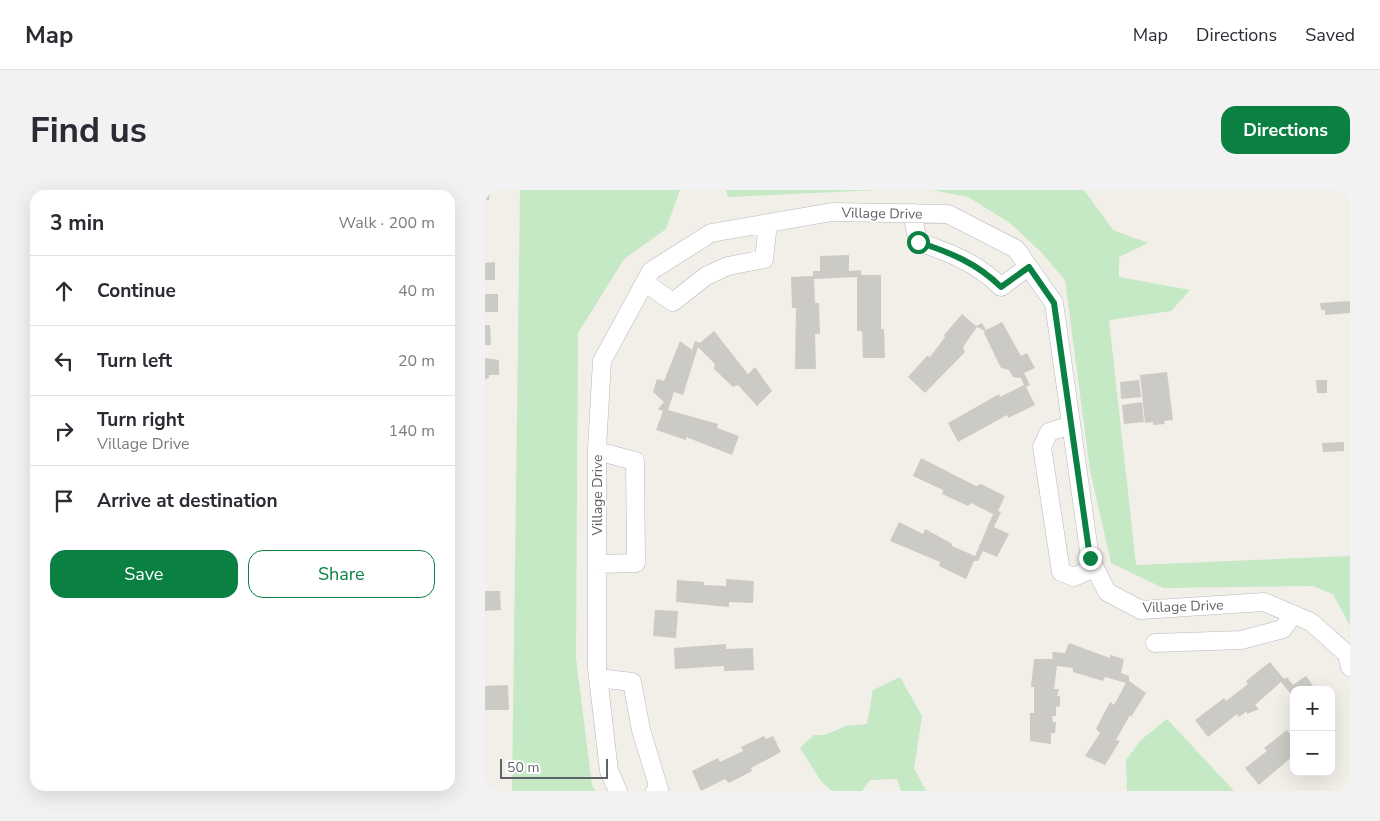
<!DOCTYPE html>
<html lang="en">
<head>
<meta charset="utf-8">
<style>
  :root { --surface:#fff; --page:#f2f2f3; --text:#2b2b33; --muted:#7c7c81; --line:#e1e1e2; --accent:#0b8043 }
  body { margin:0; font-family:"Nunito Sans",sans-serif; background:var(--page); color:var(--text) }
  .controls { position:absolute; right:15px; bottom:15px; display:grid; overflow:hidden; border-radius:10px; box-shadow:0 5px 20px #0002 }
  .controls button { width:45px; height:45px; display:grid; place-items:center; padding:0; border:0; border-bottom:1px solid var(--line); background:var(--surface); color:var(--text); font:25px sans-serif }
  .scale { position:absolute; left:15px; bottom:12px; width:108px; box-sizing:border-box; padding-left:5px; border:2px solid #5f6368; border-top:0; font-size:14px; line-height:18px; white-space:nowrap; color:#5f6368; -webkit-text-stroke:4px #fff; paint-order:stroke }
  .stop { position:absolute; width:15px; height:15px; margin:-11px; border:4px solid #0b8043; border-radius:50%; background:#fff }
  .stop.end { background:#0b8043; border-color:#fff; box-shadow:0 1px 5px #0008 }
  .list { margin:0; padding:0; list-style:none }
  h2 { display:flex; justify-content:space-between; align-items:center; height:65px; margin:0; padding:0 20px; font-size:21px }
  h2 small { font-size:16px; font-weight:400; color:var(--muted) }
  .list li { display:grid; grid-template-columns:32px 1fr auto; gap:15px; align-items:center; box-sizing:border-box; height:70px; padding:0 20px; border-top:1px solid var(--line) }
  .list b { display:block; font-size:19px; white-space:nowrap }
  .list p { margin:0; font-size:16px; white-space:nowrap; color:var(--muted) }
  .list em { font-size:16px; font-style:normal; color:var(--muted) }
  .actions { display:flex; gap:10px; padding:15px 20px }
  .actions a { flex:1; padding:11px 0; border:1px solid var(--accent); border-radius:15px; text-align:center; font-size:18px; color:var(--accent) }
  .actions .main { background:var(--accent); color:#fff }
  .icon { flex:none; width:28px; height:28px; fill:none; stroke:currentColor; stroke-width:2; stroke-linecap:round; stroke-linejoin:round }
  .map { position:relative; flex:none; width:865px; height:601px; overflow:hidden; border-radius:15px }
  header { display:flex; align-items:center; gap:30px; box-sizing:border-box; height:70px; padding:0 25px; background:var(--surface); border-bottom:1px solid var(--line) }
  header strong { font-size:24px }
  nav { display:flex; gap:28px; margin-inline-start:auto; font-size:18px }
  .intro { display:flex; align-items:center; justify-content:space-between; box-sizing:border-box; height:120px; padding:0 30px }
  h1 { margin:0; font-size:35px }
  .button { padding:12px 22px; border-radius:15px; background:var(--accent); color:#fff; font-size:18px; font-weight:700 }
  main { display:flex; gap:30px; padding:0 30px }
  aside { flex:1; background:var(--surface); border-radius:15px; box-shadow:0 5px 20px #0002 }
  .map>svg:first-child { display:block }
</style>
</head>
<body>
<header>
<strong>Map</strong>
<nav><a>Map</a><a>Directions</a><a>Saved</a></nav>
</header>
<div class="intro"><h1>Find us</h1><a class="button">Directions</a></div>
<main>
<aside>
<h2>3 min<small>Walk · 200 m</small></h2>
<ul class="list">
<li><svg class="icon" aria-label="ahead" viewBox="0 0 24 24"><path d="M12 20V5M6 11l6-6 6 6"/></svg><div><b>Continue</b></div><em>40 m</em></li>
<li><svg class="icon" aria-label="left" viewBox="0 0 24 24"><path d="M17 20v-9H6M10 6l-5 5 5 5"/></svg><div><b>Turn left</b></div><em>20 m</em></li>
<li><svg class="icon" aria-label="right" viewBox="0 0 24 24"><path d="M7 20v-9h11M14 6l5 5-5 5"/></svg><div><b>Turn right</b><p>Village Drive</p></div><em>140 m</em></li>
<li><svg class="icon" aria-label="arrive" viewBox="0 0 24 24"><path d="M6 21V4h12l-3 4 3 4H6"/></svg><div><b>Arrive at destination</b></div></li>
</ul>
<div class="actions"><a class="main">Save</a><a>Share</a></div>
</aside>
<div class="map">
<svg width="865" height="601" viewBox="0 0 865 601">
  <rect width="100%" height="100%" fill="#f1efe8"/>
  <path fill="#c5e8c5" d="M35 0H195L181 39 139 69 93 143 91 468 107 595 111 601H27Z
    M241 0H392L243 7Z
    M447 0H599L628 40 663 53 634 67V87L705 100 686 121 624 130 651 375 865 366V436L848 404 828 396 678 398 626 373 605 280 580 90 556 62 525 33 483 7Z
    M415 487 437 526 429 578 441 601H416L412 589 385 590 377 601H347L336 591 315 558 329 545H340L361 536 382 534 388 500Z
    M682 529 749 601H642L641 570 656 550Z"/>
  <path fill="#cccac5" d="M0 0H5L4 10H0Z
    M364 65V81L376 80V85H396V139H399L400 168H378L377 141H372V87L329 89 330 113H334L335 144H330L331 179H310L311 118H307L306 87 328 86V81H335V66Z
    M10 72V90H0V73Z
    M0 104H13V122H0Z
    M865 111V123L840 125V120H836L835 113Z
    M477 124 491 136 497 133 501 140 517 132 536 166 542 163 550 178 539 183 545 195 541 197 550 215 523 228 522 225 473 252 463 233 514 204 515 207 539 195 536 188 528 187 524 180 516 178 499 143 500 141 492 137 478 157 480 162 440 203 423 187 442 166 445 167 460 147 459 145Z
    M0 135H5L6 155H0Z
    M229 141 263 184 270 177 287 201 272 216 253 195 248 197 229 179 230 174 213 157 198 205 189 202 183 220 233 234 232 238 254 246 247 265 201 247V250L171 240 178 221 173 219 179 212 168 202 172 189 179 191 195 151 207 160 210 151 215 153Z
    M0 168 14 170V185H4V188L0 189Z
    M682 182 688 230 679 231 680 234 668 235V232L660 233 655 185Z
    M654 190 656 207 636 209 635 192Z
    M831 190H842V203H832Z
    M657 212 659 232 639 234 637 215Z
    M859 252V261L838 262 837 253Z
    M436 268 491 296 496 294 520 306 513 321 516 322 509 337 524 344 512 367 498 361 493 371H489L481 389 454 376 455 372 405 351 414 332 438 344 440 339 466 353 467 356 490 366 508 324 486 313 483 316 457 304 458 300 428 286Z
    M241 389 269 391 268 413 244 412V417L191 412 192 390 219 392V395L241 396Z
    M0 401H15L16 420 0 421Z
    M170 420 193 421 191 448 168 446Z
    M584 453 625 468V465L639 469 636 483 644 486V491L661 503 646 527 645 525 631 550 635 551 620 575 600 566 615 543 611 539 625 512 629 515 641 493 620 487 618 491 588 482V478L572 476 569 499H574L572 506H575V516L571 517V526H567L568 532H571L570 543H566V554L545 551V523H549V497H546L549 469H568L567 462 580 463Z
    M241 454V459L268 458 269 480 239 481V476L190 479 189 458Z
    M785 472 799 489 802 487 808 495 821 486 831 500H809V508L796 492 770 515 774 519 762 524V521L754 527 752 524 723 547 710 530 739 508 741 511 763 494 761 491Z
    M23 495 24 520H0V496Z
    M802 540 805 544 809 541V565L774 595 760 578 782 561 779 558Z
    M279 546 281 549 288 546 296 562 266 578 267 581 244 593 240 589 216 601 207 581 233 568 235 572 258 561 256 557Z"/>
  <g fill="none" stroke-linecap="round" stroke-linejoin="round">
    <g stroke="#b5b8bc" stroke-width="19">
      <path id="minor" d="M427 23 433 52C464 62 492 73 516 97L543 77
        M160 93 188 112 221 86 243 76 279 69 283 33
        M586 235 564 242 557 257 576 382 589 387 610 378
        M112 261 150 271 151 373 112 374
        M670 453 756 450 798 439 808 424
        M113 488 147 492 156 540 174 599 170 601
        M133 601 124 581 112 478V258L117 171 166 81 226 43 347 22 463 24 531 59 569 113 605 368 622 402 656 420 779 412 826 432 862 464 865 477"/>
    </g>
    <use href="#minor" stroke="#fff" stroke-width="18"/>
  </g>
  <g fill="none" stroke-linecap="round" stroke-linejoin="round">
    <path stroke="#0b8043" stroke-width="6" d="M433 52C464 62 492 73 516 97L544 77 569 113 605 368"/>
  </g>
  <g text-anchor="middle" stroke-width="4" stroke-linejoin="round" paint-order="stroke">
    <g font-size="14" fill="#5f6368" stroke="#fff">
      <text transform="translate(397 23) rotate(1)" y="5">Village Drive</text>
      <text transform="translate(112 305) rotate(-90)" y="5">Village Drive</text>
      <text transform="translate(698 416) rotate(-2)" y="5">Village Drive</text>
    </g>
  </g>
</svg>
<div class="controls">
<button>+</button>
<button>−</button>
</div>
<div class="scale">50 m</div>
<div class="stop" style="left:433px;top:52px"></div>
<div class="stop end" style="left:605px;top:368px"></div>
</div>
</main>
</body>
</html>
